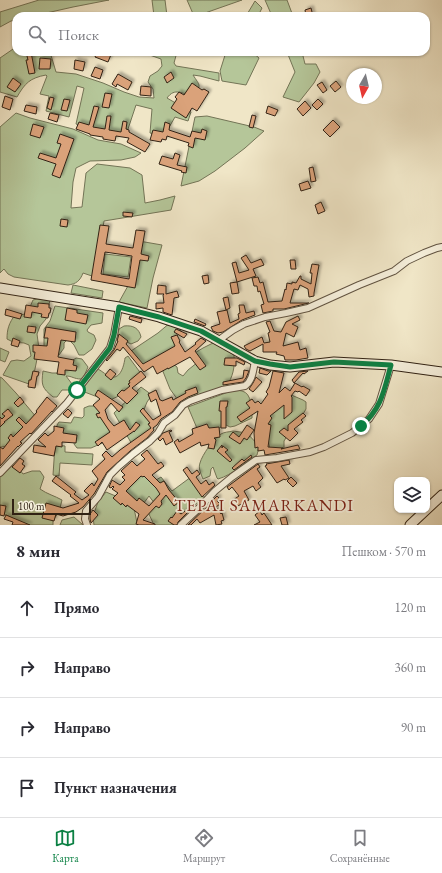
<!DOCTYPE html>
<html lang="ru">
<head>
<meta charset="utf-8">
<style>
  :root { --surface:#fff; --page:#f7f7f7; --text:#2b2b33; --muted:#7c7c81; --line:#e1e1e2; --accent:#0b8043 }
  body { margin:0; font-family:"EB Garamond",serif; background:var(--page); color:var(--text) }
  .controls { position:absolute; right:12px; bottom:12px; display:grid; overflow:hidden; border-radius:8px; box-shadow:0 1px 3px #0004 }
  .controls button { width:36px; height:36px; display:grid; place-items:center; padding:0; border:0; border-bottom:1px solid var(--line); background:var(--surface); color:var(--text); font:20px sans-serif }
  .compass { position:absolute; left:346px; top:68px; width:36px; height:36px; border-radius:50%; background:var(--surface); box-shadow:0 1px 3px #0004; rotate:188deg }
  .scale { position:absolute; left:12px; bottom:10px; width:79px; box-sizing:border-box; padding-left:4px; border:2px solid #312214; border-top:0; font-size:11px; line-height:14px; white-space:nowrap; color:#312214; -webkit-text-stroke:3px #f5efdb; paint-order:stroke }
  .stop { position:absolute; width:12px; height:12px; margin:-9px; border:3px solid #0b8043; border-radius:50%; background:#fff }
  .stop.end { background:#0b8043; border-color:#fff; box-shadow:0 1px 4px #0008 }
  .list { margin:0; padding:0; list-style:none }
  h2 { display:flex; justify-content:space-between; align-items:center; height:52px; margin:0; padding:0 16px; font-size:17px }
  h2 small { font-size:13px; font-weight:400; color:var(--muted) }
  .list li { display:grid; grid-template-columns:26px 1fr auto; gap:12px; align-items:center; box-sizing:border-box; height:60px; padding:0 16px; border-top:1px solid var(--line) }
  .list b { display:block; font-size:15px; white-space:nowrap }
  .list em { font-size:13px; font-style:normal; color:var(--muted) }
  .icon { flex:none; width:22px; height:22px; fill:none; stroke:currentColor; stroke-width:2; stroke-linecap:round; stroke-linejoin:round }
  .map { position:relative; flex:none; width:442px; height:525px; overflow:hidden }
  .search { position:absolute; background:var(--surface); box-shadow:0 1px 3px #0004; left:12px; right:12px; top:12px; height:44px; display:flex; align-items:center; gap:10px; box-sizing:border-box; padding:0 14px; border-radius:12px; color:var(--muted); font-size:15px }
  .sheet { height:292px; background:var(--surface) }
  nav { display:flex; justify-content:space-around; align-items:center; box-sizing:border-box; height:56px; border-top:1px solid var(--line); background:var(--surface); font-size:11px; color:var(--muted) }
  nav a { display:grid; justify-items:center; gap:2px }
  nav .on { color:var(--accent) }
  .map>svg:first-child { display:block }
</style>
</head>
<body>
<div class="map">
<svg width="442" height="525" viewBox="0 0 442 525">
  <defs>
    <filter id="shadow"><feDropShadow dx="2.5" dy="-2.5" stdDeviation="1" flood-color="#0004"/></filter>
  </defs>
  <rect width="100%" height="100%" fill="#f0e6c7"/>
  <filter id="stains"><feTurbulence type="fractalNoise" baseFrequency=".005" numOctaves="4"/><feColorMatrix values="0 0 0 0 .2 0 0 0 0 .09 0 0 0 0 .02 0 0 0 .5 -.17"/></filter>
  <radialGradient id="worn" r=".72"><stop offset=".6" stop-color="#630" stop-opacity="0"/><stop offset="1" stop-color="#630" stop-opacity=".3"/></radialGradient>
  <path fill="#b5c699" stroke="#737456" d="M39 0H109L73 7 33 16H16V20L11 21 0 27V12Z
    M152 0H165L167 16H154Z
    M187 0H242L205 13V16H194Z
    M265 0H287L293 16H272Z
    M255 1 262 8 258 16H246Z
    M16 47V52H50L56 72 76 74 103 83 124 92 139 97 154 98 153 89 148 82 150 76 158 71 162 66 161 59 144 53 140 52H177L174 63 176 66 219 73V81L200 76 193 75C200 86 202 85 193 96 182 94 175 87 167 98L191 112 188 121 175 117 164 136 150 133 152 109 136 105 127 132 112 135 76 124 84 88 77 86 69 117 46 111 49 96 40 94 47 76 46 75C30 78 25 83 17 97L0 92V58Z
    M226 52H252L259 58 246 85 222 81 220 71Z
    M287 52H302L305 64H316L320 72 314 83 299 102 283 97 295 72Z
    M16 113 30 118 73 129 98 140 121 144 141 153 135 157 121 160 90 161 76 168 73 182 71 208 82 207 86 173 97 164 130 168 142 175 145 203 160 200 175 196 171 210 104 221 95 277 83 273C80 281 76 284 68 285L14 277 8 274 4 269 0 273V127Z
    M207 116 254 127 264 131 245 148 215 171 199 181 181 186 195 117Z
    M139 241 162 245 153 278 147 308 119 302 129 284Z
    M105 254 131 257 128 277 103 274Z
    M73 285 103 291 102 298 71 293Z
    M37 299 50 300 46 319 40 326 37 334 39 349 34 374 29 384 3 375 11 361 17 360 24 361 31 356 29 345 24 343 13 342 7 339C7 329 9 323 15 315L27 314 33 300Z
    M55 306 103 313 102 323 91 325 87 330 88 332 94 335 96 340 92 349 84 355H79L74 345 68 339 64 343V348L59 355 44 351V329L50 321Z
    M171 322 182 327 180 332 175 339 179 347 143 368 131 351 158 333Z
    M124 326C133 325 139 328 141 337L138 341 131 344 117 337 119 329Z
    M215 342 234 355C235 368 233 376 226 388L180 403 170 389 162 369 172 363 177 367 178 373 183 376 188 370 198 362 193 354 203 348Z
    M0 348 9 352 5 362 0 360Z
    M128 356 142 375 123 394 108 401 82 391 90 378 98 369C102 371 107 376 111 377 121 379 124 365 125 358Z
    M76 358 82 359 88 367 84 376 81 379C74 379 72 376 66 376L72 384 73 388 68 390H62L57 397H53C42 388 41 385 43 371L52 373H61L66 365Z
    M0 377 2 378 16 393 37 418 11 446 0 447Z
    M141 387 152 395 147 402 143 412 152 425 149 435 133 446 114 413Z
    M231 391C235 391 239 390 242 391 252 393 252 410 252 418L235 426 230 427 224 424 213 434 199 433 188 407Z
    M289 394 303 400 306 402V409L299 421 289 433 284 441V448L270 449C267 436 265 424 271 412 274 406 284 399 289 394Z
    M89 406H97L114 438 91 448H77L74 444 75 438C68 436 63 433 57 431V425L59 422 71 423 74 417 82 418 84 416V408Z
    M233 431 247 433 259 446 257 455C244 462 233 475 218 479L217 478 213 467 211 469 210 476 203 479C201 474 198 468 200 463 202 455 214 438 221 434 224 432 229 432 233 431Z
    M55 445 65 446V452L93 454 92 465 60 463 59 476 53 475Z
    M10 466H17L23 474 32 471H40L44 477 40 489C47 494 55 496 62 500L59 512 53 520V525H27L0 512V476Z
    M140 472 153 482 161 477 172 491 191 477 205 498 187 510 177 516 173 525H154L148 512 155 504 149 496 141 507 123 492Z
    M106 492 118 497 134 508 137 523 136 525H94L93 516 98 502Z
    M74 517 83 525H60L62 520Z"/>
  <path fill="#daa27a" stroke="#312214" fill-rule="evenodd" filter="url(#shadow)" d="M311 8 313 16H306L305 10Z
    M26 52H31L35 73 29 74 26 60H28Z
    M97 52H112L108 62 95 57Z
    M40 58 51 59 50 69H39Z
    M75 60 85 62 83 71 74 69Z
    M95 67 103 70 100 79 91 76Z
    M171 72 174 78 167 83 164 77Z
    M118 74 132 82 128 90 117 84 116 87 112 84Z
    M13 78 21 84 15 92 7 87Z
    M336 81 341 87 335 92 330 86Z
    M322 82 327 90 323 93 317 85Z
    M192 83 202 90 204 89 209 92 197 111 192 108 186 118 171 108 177 99 175 97 179 92 184 95Z
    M141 86 151 87V96L140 95Z
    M105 93 112 94 109 108 102 107Z
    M5 96 13 99 10 110 2 107Z
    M50 97 54 98 51 110 47 108Z
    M64 99 70 100 67 111 61 110Z
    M318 99 323 104 317 110 312 105Z
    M305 101 311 108 303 116 297 109Z
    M26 105 37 107 36 114 24 111Z
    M94 106 99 107 93 127 105 129 107 116H111L109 130 121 132 123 121 127 122 126 129 129 130V132L150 144 145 152 127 142 129 138 116 136 115 141 103 139V137L90 135V134L76 129 79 122 89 125Z
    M268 106 278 110 275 116 266 113Z
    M50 113 59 115 57 122 48 119Z
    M252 115 256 116 253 128 249 127Z
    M333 120 340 127 330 137 323 130Z
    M165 122 170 124 169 130 190 137 192 131 201 133 202 129 207 131 205 140 195 138 193 148 188 146 189 143 167 136 166 140 162 139 161 142 150 140 153 130 163 132Z
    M33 124 44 127 40 138 30 135Z
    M60 134 74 139 60 178 52 175 56 164 38 158 40 153 56 158 61 144 57 143Z
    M175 153 180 155 177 165 187 167 186 173 181 172 182 171 159 164 162 156 173 159Z
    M313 167 316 181 311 182 309 168Z
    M308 181 311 188 301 191 299 184Z
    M321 202 325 211 318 214 315 205Z
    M123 212 133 213 132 217 123 216Z
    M61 219 68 220 67 227 60 226Z
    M100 225 109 226 106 244 133 248 136 230 145 231 141 254 149 256 148 261 140 260 135 288 91 280ZM105 252 132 256 129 279 101 274Z
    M246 255 251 263 261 259 264 265 253 269 256 276 237 282 232 263 236 262 239 273 249 270 241 258Z
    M290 260H295L296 269H291Z
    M312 264 319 265 314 293V296L309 297 308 289 300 285 298 290 294 289 290 303H309L284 309H273V311L263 313 261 305 264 304 260 291 258 292 257 286H254L252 278 258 277 260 283 263 282 268 302 282 301 285 289 286 290 287 283 292 284V282L296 283 300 276H301V279L311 284 312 273H310Z
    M208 275 209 283 204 284 202 276Z
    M237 282 239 293 232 294 230 283Z
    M158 285 166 286V294L177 291 179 297 174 298 172 315 163 312V308L156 309V303H164L163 295 164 294H157Z
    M228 297 230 308 226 310 223 298Z
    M38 303 49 304V308H51L50 313H49L48 318 41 317 42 314 32 312 31 318 24 317 26 305 38 307Z
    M239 305H244L246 313 254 311 255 315 242 320 223 332 218 333 213 331 211 327 220 324 217 312 227 310 230 323 239 319 238 314 240 313Z
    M67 308 77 310V313L88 315 86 324 65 320Z
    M6 309 22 314 20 319 5 315Z
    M130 316 142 319 141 323 129 319Z
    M298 316 300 320 292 324 298 327 294 337 286 333 283 346 298 342 300 350 306 348 308 358 296 360H285L284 356 276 354 277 352H263V344L250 351 246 349 244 346 262 337 264 343 270 342 268 333 270 332 266 322 270 321 274 331 281 332 286 322Z
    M195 319 206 324 205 326 194 322Z
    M28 326 36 327 35 333 27 332Z
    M46 327 76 332 75 342 61 340 58 357 74 360 73 365 77 366 76 371 65 370V375L57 374 59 362 34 359 35 352H33V345L47 346 48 338H44Z
    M176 329 187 334 184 338 174 332Z
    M119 334 128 341 126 344 143 364 175 346 171 337 177 335 180 341 179 342 185 352 196 344 195 343 201 338 206 341 195 351 206 366 200 370 190 357 168 369V368L157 374 153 366 144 372 123 347 120 351 117 349 107 361 106 360 114 350 118 341H117Z
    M13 338 20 341 18 347 11 345Z
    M225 358H237L245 362 244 365 236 361V366L224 365Z
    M260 368 268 371H271L267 375 259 373Z
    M110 369 116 374 111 380 105 375Z
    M244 370 249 371 246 378 243 382 223 385V382L243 378Z
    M33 371 39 372 38 376H37L35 388 28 387 29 380H31Z
    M141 371 146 377 132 388 138 393 127 404 117 395 122 390 124 391 130 386 128 384 130 383 129 381Z
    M273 371 284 373 279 393 285 387 290 391 295 383 302 387 303 386 310 390 306 396 299 391 298 392 295 391 291 396 292 397V412L284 419V405L270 416 272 418 268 424 271 425 268 447 283 448 281 449 298 445 300 449 265 455 264 450 258 451V447L255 448 254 433 258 411 241 422 237 417 250 408 246 403 252 399 255 403 258 401 261 404 268 394 266 392 269 387Z
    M308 371 304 374 303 373 294 383 292 380 299 372Z
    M256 377 262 382 253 392 249 389 253 383Z
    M196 387 198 393 188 397 180 402 172 412 161 419 157 425 153 428 154 430 147 438 130 451 107 472 94 494 83 507 76 512 63 516 56 514 54 521 42 518 46 503 63 508 79 503 70 496 71 495 52 481 56 476 76 492 74 494 82 500 89 495 84 491 92 483 94 486 98 479 92 471 105 459 102 455 106 451 112 457 120 450 151 428 148 424 150 423 140 411 143 408 153 420 161 415 156 399 151 402 148 394 156 390 160 400H161L162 401 172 397 173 400 186 393 185 391Z
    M98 390 123 407 119 412 111 403 105 410 108 419 114 426 124 420 130 430 136 422 140 425 134 432V431L107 450 102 442 98 446 95 442 110 432 100 417 98 418 96 414 100 413 93 405 100 399 95 395Z
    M20 397 24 402 18 407 14 403Z
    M47 397 57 406 52 412V411L31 434 30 433 20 442 22 443 18 447V446L0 466V447L3 449 10 440 8 438 11 434 13 437 23 427 16 420 19 417 26 424 37 412 36 411Z
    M220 401H228L227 407H226V428H221V411H219Z
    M8 409 13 415 4 422H5L0 427V417L2 419 5 416 2 414Z
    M68 409 72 413 68 418 63 414Z
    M303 413 306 416 301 420 303 422 294 429 298 433 290 441 279 432 284 428 288 431V425Z
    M207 424 209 428 219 427 220 437 214 438 216 440 214 449 208 448 209 444 201 446 200 442 180 453 174 442 178 439 179 442 193 434 192 429Z
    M247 425 254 430 247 440 244 438 240 444 229 437 233 432 239 437Z
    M54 426 64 428 63 433 77 435 76 443 62 442V447L56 446 54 456 33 452 34 445 46 447 38 440 45 433 48 436 54 431Z
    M171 430 172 431 169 432 173 441 166 445 163 438 160 441 158 439 163 433Z
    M222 445V448L223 446 228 450 225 452 232 460 230 462 217 451Z
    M147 450 158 464 161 462 164 466 152 475 160 483 164 481 169 490 179 502 174 506 166 495 161 501 162 504 159 508 156 506 143 520 155 524V525H139L136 524 139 514 127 505 126 507 122 503 121 505 113 498 118 493 112 489 114 487 113 486 111 488 109 487 112 480 120 485 125 480 122 477 125 475 121 471 132 461 137 466 145 459 141 455ZM141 476 143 477 144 476 156 488 160 494 149 506 139 498 137 501 126 491Z
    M251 455 252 457 234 470 232 468 242 459 244 461Z
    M20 458 24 461 22 464 25 466 20 473 12 467Z
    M289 460 290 464 281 466 289 478 285 480 284 479 277 483 265 466 267 465 266 464Z
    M258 464 260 467 257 469 263 478 258 483 261 487 256 491 253 486 244 491 249 500 234 508 230 502 239 496 232 487 229 490 227 487Z
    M187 467 192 474 197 470 200 474 196 477 201 484 206 480 209 485 213 482 215 485 202 497 183 470Z
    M291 477 297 483 293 487 287 481Z
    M217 496 219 498 217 501 220 504 216 507 221 514 222 513 224 520 221 521 222 524 216 525 214 515 200 523 197 519 191 525H188L211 503H210Z
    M0 505 6 506 4 516 0 515Z
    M192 506 193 507 178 522 177 525H174L168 521 171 517 172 518 177 511 181 514Z
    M93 510 98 515 91 523 90 519V514Z
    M260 511 262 515 264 513 272 525H254L260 522 255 515Z
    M6 515 30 525H12L13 522 4 519Z
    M286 517 288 525H282L280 518Z"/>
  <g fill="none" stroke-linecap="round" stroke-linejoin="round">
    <g stroke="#615341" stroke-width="8">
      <path id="street" d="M219 340 233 330 244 324 265 317 286 313 308 308 359 285 394 271 407 261 424 253 437 248 442 247
        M0 473 67 403 110 348 114 335 119 307
        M87 525 85 519 86 511 98 497 110 475 119 466 133 454 150 441 158 433 164 423 175 415 183 405 190 401 201 397 222 390 245 386C253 380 253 370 255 361
        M181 525 199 508 215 491 232 477 256 460 277 458 310 452 324 447 352 433 361 426 369 419 379 404 391 365"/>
    </g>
    <g stroke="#312214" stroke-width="11">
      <path id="secondary" d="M0 288 119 307 159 317 201 331 255 361 270 365 290 367 334 362 391 365 442 372
        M410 525 442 495"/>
    </g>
    <use href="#street" stroke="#f5efdb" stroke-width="6"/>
    <use href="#secondary" stroke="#f5efdb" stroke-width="9"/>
  </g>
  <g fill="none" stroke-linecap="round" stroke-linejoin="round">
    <path stroke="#0b8043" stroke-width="5" d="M77 390 110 348 114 335 119 307 159 317 201 331 255 361 270 364 290 367 334 362 391 365C384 390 382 408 361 426"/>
  </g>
  <g text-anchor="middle" stroke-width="3.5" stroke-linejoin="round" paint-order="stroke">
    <g font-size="17" letter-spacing="1" fill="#7a1f14" stroke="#f5efdb">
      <text x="264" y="511">TEPAI SAMARKANDI</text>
    </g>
  </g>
  <rect width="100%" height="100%" filter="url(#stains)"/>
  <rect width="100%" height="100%" fill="url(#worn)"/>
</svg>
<div class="controls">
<button><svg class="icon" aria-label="layers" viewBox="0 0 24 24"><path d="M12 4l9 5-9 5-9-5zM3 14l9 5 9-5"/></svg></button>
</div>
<svg class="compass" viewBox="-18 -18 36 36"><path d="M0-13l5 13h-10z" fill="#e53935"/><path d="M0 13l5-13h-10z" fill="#7c7c81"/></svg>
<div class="scale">100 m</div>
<div class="stop" style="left:77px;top:390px"></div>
<div class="stop end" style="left:361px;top:426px"></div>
<div class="search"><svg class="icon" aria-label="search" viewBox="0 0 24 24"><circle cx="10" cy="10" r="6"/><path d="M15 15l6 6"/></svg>Поиск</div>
</div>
<section class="sheet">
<h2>8 мин<small>Пешком · 570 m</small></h2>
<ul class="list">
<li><svg class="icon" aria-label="ahead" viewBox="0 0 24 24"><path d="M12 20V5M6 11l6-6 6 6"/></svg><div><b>Прямо</b></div><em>120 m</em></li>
<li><svg class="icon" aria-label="right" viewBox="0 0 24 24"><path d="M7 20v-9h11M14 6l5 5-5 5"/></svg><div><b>Направо</b></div><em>360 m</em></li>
<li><svg class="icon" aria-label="right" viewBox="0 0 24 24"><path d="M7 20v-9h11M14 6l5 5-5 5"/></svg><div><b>Направо</b></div><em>90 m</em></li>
<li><svg class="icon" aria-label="arrive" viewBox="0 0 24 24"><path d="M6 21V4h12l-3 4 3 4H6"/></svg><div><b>Пункт назначения</b></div></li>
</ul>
</section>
<nav>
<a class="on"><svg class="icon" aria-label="map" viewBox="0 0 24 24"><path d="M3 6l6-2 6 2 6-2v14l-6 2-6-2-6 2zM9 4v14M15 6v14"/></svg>Карта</a>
<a><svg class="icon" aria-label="directions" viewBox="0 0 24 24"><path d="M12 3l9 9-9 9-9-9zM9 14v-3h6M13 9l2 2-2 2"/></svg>Маршрут</a>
<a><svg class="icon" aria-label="saved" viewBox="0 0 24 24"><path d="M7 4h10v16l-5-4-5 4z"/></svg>Сохранённые</a>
</nav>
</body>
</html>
